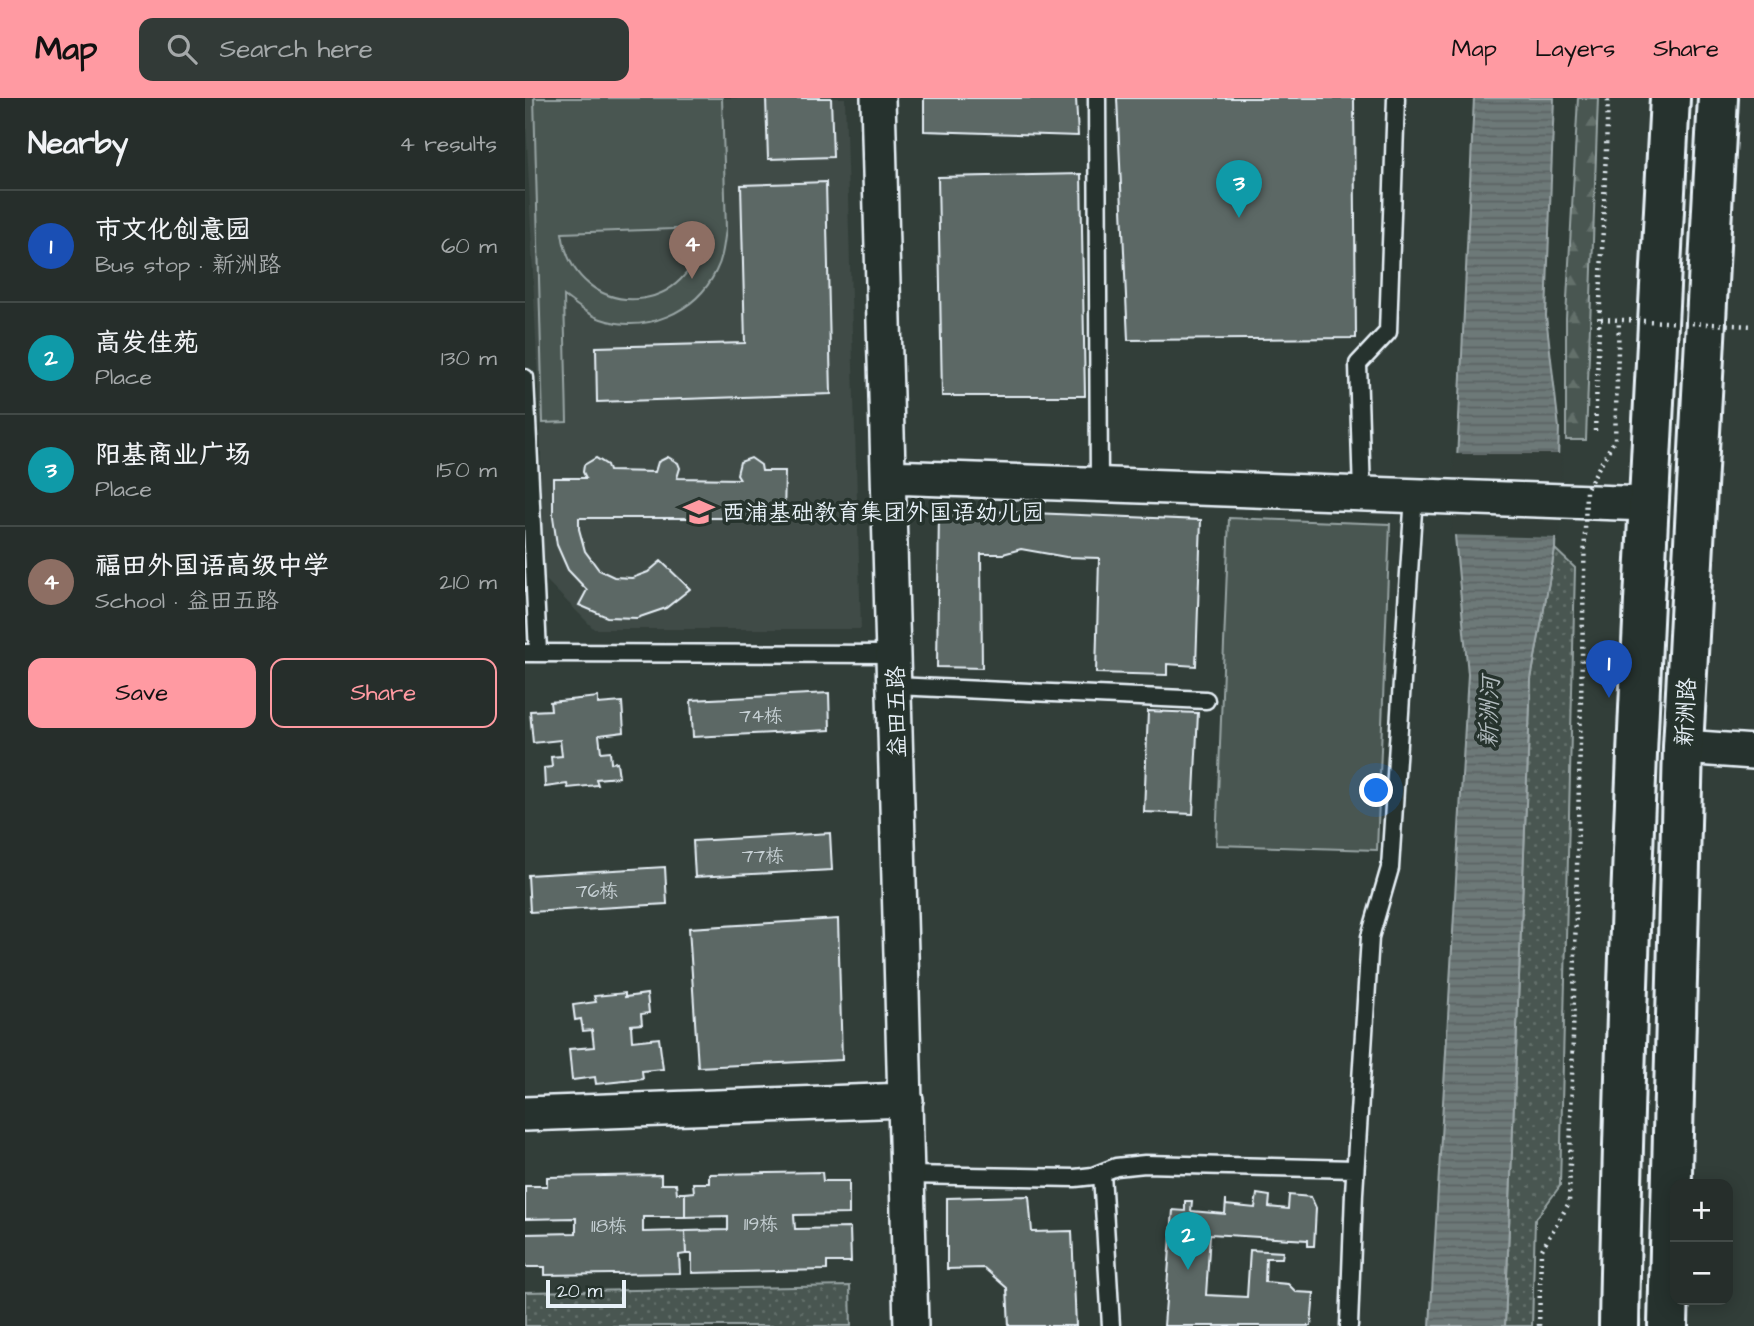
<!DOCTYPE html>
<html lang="en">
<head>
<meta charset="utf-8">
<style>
  :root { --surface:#262e2b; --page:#323a37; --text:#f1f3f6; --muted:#a4a8a9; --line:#424a47; --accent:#ff9aa2 }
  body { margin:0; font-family:"Architects Daughter","LXGW WenKai TC",sans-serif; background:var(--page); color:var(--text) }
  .controls { position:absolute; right:21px; bottom:21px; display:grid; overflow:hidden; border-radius:14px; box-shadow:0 4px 18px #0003 }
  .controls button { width:63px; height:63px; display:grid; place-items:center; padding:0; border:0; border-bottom:2px solid var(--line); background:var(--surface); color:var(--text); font:35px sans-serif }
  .scale { position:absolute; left:21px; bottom:18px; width:80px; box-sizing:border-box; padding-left:7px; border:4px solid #e8f1f8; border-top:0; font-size:19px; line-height:24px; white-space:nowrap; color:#e8f1f8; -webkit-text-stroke:5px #26332d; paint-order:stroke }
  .you { position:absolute; left:852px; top:693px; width:24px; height:24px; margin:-18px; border:5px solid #fff; border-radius:50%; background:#1a73e8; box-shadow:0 0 0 10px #1a73e833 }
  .badge { display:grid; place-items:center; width:46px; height:46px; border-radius:50%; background:var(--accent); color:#fff; font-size:23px; font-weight:700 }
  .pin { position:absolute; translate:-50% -58px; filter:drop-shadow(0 2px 4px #0008) }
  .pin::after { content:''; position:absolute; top:37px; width:24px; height:21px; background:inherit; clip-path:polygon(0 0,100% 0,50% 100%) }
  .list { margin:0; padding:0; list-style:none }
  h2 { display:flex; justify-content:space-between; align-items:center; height:91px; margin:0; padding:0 28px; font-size:30px }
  h2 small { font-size:23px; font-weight:400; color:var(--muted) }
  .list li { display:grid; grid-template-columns:46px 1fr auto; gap:21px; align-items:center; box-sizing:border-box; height:112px; padding:0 28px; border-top:2px solid var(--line) }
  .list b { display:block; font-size:26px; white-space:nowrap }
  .list p { margin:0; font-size:23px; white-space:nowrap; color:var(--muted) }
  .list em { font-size:23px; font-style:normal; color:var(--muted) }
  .actions { display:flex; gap:14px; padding:21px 28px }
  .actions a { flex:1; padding:16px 0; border:2px solid var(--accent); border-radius:14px; text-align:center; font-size:24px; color:var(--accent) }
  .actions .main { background:var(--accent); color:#111 }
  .icon { flex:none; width:38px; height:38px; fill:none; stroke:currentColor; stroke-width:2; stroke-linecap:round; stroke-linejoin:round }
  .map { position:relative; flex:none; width:1229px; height:1228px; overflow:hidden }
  header { display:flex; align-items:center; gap:42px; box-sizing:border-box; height:98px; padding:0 35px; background:var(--accent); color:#111 }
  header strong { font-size:33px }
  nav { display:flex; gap:38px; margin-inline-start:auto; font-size:24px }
  .search { width:490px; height:63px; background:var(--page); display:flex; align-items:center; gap:18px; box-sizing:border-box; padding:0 24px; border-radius:14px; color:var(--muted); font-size:26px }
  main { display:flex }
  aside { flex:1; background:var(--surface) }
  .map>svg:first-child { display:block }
</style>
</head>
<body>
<header>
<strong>Map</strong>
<div class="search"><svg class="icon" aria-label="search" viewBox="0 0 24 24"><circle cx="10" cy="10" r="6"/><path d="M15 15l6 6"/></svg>Search here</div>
<nav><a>Map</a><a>Layers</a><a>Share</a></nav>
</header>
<main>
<aside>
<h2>Nearby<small>4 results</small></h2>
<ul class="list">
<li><span class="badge" style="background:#1a4fb4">1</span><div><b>市文化创意园</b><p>Bus stop · 新洲路</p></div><em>60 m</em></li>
<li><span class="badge" style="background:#0f9aa8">2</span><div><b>高发佳苑</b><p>Place</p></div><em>130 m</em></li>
<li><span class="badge" style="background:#0f9aa8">3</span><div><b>阳基商业广场</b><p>Place</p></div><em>150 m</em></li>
<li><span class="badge" style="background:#8d6e63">4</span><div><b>福田外国语高级中学</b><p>School · 益田五路</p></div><em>210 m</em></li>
</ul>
<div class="actions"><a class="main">Save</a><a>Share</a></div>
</aside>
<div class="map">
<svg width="1229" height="1228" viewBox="0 0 1229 1228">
  <defs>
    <pattern id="green-dots" width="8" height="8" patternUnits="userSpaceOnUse" patternTransform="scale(1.75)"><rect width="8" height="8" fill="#495651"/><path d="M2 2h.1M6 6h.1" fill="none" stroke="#636f6b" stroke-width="1.8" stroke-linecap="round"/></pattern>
    <pattern id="forest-firs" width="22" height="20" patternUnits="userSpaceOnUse" patternTransform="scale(1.75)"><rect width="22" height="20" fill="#495651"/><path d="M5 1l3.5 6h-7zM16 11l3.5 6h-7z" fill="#636f6b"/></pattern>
    <pattern id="water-rules" width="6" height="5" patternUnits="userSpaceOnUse" patternTransform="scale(1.75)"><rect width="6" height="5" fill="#6d7978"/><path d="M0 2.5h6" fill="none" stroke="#5b6363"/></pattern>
  </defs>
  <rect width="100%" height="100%" fill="#323e39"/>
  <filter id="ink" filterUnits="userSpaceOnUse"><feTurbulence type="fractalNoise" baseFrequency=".0143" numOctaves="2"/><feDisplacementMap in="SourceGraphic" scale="14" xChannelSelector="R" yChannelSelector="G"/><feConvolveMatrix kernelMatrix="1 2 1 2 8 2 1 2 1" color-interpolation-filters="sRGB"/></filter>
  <g filter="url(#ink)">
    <path fill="#3f4b46" d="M0 0H320L336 531H69L15 476 16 353Z"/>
    <path fill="url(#green-dots)" stroke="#98a4a4" stroke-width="2" d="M1030 451 1050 470 1035 1088 1010 1122 1007 1228H980L1006 581Z
      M325 1188 326 1228H0V1194Z"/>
    <path fill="url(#forest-firs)" stroke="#98a4a4" stroke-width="2" d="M1053 0H1073L1061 342H1041V220Z"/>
    <path fill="#495651" stroke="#98a4a4" stroke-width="2" fill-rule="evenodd" d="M9 0H197L201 131C199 145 198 160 191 173 171 215 119 236 76 221 61 216 51 206 39 198L42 324 18 325ZM176 130C175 219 50 229 37 135Z
      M704 420 865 426 852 752 691 747Z"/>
    <path fill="url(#water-rules)" stroke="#9ea9ab" stroke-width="2" d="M949 0H1029L1021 218 1034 330 1030 451 1006 581 980 1228H905L943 576 929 427Z"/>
    <path fill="#323e39" d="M929 356H1037L1034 440 926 437Z"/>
    <path fill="#5c6865" stroke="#e8f1f8" stroke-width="2" d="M241 0H306L308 59 243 61Z
      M399 0H551L553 38 399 33Z
      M592 0H829L831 240 603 242Z
      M556 76 560 298H417L413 79Z
      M301 84 306 296 72 304 71 249 220 245 216 87Z
      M143 359 153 365 155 370 152 380 215 381 212 376 215 364 226 360 236 367 237 373H260L259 420H54V431L60 453 74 472 89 479 107 480 123 474 136 463 165 491 141 510 112 520 82 519 54 507 62 492 43 472 32 447 28 419V380H61L58 374 59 367 71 360 82 367 84 373 130 374 133 364Z
      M414 411 676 422 671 568 642 566V577L571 575 574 460 541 459 496 451 478 456H456L457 570 412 569Z
      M304 595 305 632 168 639 166 602Z
      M73 599V606L97 604 99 634 74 637 76 654 85 653 86 665 92 664 94 679 71 681 73 687 43 690 42 686 20 689 19 670 27 669 26 659 37 658 35 642 8 645 5 613 26 612 25 604Z
      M623 613 673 615 668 716 619 714Z
      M305 735 307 772 170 779 168 743Z
      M140 769 142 806 5 814 3 777Z
      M313 821 317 962 173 969 164 830Z
      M100 895V899L122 896 124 915 116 916 117 926 106 927 107 943 134 940 138 971 117 973 118 981 71 986 70 979 47 982 44 951 69 949 67 932 58 933 56 921 50 922 48 907 71 904 69 898Z
      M297 1074 298 1083H324V1116L269 1117 270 1131 325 1130 326 1164H302V1172L167 1175V1156H161L160 1133 203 1132V1118L160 1119V1095L169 1094 168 1085H184V1076Z
      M136 1077V1086H151L152 1095H160V1119H118V1134L160 1133 161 1156 154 1157 155 1175 20 1177V1169H0V1136L51 1135V1120L0 1121V1088H22V1079Z
      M732 1096 745 1098 744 1109 763 1111 764 1097 786 1099 791 1110 789 1148H783V1142L685 1136 681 1197 722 1199 725 1152 758 1154 757 1160H741L740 1184 763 1186 771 1194 789 1195 786 1228H639L648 1112 660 1113V1103H667L666 1113 700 1116 701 1102V1107L730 1110Z
      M504 1098 507 1134 547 1133 551 1228H484L482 1190 459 1170 422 1171V1100Z"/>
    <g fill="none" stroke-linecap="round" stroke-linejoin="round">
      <g stroke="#e8f1f8" stroke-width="21">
        <path id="service" d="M572 0 574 386
          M0 280 13 554
          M837 396 833 266 863 234 871 0
          M0 555 369 556
          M370 588 681 602
          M577 1075 586 1228
          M382 1077 550 1080 568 1078 591 1069 620 1066 830 1071
          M824 1228 829 1095 845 839 865 770 889 397"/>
      </g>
      <g stroke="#e8f1f8" stroke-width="38">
        <path id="minor" d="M353 0 386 1228
          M364 379 1123 406
          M1158 649 1229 654
          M0 1016 381 1002"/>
      </g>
      <g stroke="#e8f1f8" stroke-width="44">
        <path id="secondary" d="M1094 1228C1101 818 1123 409 1145 0
          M1143 1228 1158 649 1193 0"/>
      </g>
      <path stroke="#e8f1f8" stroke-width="4.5" stroke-dasharray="2 5" stroke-linecap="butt" d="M1070 333 1083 0"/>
      <use href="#service" stroke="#26332d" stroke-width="16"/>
      <use href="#minor" stroke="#26332d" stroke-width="33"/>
      <use href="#secondary" stroke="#26332d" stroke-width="38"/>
      <path stroke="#e8f1f8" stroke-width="4.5" stroke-dasharray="2 5" stroke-linecap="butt" d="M1076 221 1229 228
        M1014 1228 1016 1153 1044 1105 1061 392 1090 341 1094 222"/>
    </g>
  </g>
  <defs>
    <g id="school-bare" transform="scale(2.415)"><path d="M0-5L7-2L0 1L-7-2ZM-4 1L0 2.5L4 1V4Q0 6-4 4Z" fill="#ff9aa2" stroke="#26332d" stroke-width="2.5" paint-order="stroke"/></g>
  </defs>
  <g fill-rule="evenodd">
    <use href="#school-bare" x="174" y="414"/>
  </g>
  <g text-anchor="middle" stroke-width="7" stroke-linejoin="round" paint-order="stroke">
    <g font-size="19" fill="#c5cfd3">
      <text x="236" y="624">74栋</text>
      <text x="238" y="764">77栋</text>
      <text x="72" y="799">76栋</text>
      <text x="236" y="1132">119栋</text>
      <text x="84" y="1134">118栋</text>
    </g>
    <g font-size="23" fill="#e8f1f8" stroke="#26332d" text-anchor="start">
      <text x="197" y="422">西浦基础教育集团外国语幼儿园</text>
    </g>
    <g font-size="23" fill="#e8f1f8" stroke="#26332d">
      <text transform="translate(371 614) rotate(-91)" y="8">益田五路</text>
      <text transform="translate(1160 614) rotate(-87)" y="8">新洲路</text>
    </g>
    <g font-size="24" font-style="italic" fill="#b1bbbe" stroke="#26332d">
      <text transform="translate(964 614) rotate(-88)" y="8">新洲河</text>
    </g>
  </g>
</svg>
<div class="controls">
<button>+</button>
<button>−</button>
</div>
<div class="scale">20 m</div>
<div class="you"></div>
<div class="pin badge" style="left:1084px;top:600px;background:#1a4fb4">1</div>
<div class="pin badge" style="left:663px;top:1172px;background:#0f9aa8">2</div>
<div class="pin badge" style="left:714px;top:120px;background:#0f9aa8">3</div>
<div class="pin badge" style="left:167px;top:181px;background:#8d6e63">4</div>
</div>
</main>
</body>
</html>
